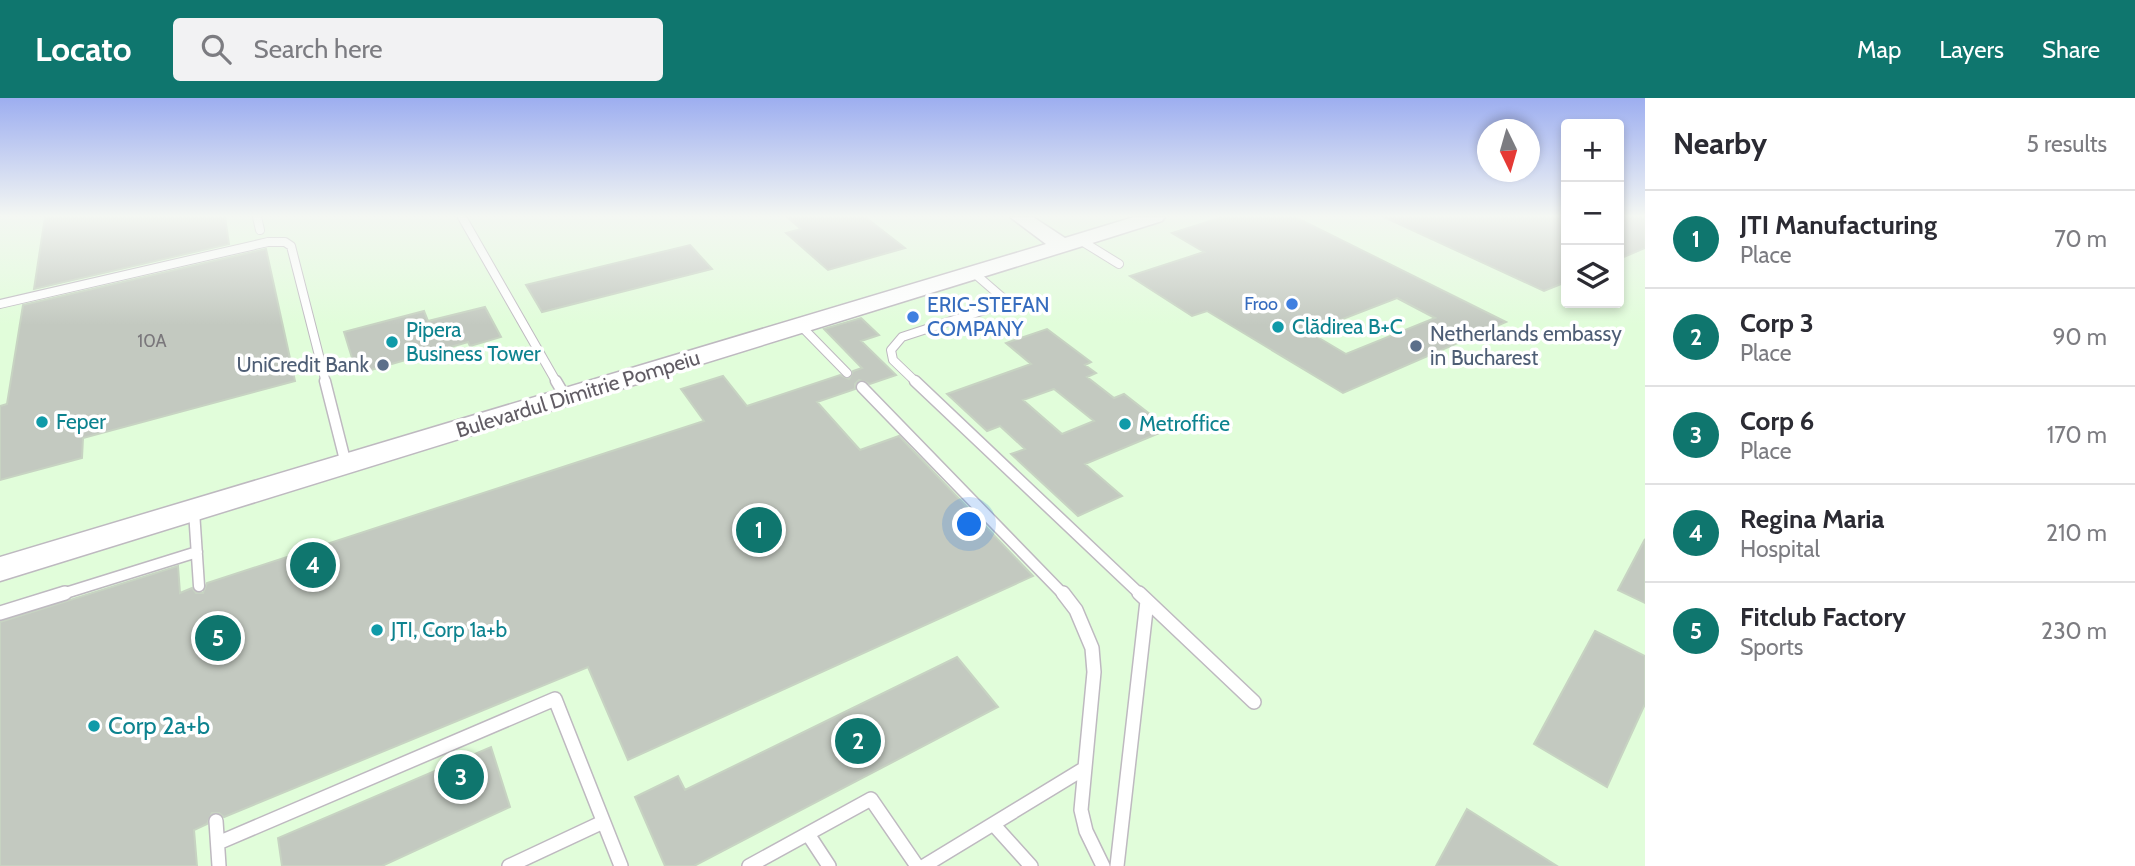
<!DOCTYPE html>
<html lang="en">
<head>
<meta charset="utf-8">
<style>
  :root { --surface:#fff; --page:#f2f2f3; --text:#2b2b33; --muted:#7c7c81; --line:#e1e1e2; --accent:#0f766e }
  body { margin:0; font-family:Cabin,sans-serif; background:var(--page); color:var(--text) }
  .controls { position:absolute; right:21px; top:21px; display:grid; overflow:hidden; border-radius:7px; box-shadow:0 4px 10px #0003 }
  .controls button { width:63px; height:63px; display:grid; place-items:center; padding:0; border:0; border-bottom:2px solid var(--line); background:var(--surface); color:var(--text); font:35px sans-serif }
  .compass { position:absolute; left:1477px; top:21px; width:63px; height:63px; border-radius:50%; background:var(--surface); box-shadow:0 4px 10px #0003; rotate:175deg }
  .you { position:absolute; left:970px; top:427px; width:24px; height:24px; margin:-18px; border:5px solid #fff; border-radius:50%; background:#1a73e8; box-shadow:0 0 0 10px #1a73e833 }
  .badge { display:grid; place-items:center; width:46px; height:46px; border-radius:50%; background:var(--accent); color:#fff; font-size:23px; font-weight:700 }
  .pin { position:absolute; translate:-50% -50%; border:4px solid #fff; box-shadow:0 2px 7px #0006 }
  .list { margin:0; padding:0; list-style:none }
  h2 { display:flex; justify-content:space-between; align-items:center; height:91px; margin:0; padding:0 28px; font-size:30px }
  h2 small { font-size:23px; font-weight:400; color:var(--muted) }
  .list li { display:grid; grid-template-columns:46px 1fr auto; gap:21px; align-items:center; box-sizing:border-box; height:98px; padding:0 28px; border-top:2px solid var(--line) }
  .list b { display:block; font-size:26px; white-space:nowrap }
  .list p { margin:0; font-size:23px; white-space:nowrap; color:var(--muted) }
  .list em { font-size:23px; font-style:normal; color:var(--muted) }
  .icon { flex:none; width:38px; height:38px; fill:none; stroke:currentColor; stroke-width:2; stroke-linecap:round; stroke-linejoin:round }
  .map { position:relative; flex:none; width:1645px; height:768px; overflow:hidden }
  header { display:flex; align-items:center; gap:42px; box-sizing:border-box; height:98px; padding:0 35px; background:var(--accent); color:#fff }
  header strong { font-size:33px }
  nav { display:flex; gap:38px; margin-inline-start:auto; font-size:24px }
  .search { width:490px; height:63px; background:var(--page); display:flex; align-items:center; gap:18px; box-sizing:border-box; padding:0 24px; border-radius:7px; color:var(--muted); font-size:26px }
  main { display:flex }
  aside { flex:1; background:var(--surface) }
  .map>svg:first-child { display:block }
</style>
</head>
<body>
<header>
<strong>Locato</strong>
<div class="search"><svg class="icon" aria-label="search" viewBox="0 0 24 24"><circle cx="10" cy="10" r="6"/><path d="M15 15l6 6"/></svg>Search here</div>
<nav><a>Map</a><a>Layers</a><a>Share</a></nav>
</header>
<main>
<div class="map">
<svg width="1645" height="768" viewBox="0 0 1645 768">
  <rect width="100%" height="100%" fill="#e6eee4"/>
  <path fill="#e1fdda" d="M0 119H1566V205H1619V119H1645V768H0Z"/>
  <path fill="#c3c9c0" stroke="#c7d3c2" stroke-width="2" fill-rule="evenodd" d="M45 119H225L229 146 34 191Z
    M787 119H865L905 150 828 172 786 135 801 131Z
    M1223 119H1295L1506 224 1343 295 1207 213 1192 218 1130 178 1204 154 1172 135ZM1397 200 1435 220 1346 256 1309 234Z
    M1384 119H1566V184L1544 193Z
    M1619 119H1645V150L1619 161Z
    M690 147 712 171 542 214 526 187Z
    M266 151 295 283 83 340 82 360 0 382V308L7 306 23 207Z
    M485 209 501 239 470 248 468 244 357 276 344 234 424 213 428 223Z
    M861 220 879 237 861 243 896 277 870 286 859 282 855 286V291L817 304 860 352 899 338 1033 478 628 662 588 569 224 719 219 715H212L207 726 194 732 197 768H0V524L178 468 180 495 192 490 196 495H203L207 485 704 323 681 291 723 278 747 308 840 277 849 281 853 273 862 270 824 231Z
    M1047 231 1091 264 1085 267 1096 275 1087 279 1114 300 1124 296 1169 331 1085 366 1122 398 1078 418 1011 356 1025 351 1000 328 987 333 947 296 1031 266 1006 245ZM1054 291 1094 323 1062 336 1023 302Z
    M1645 441V505L1618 492Z
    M1595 533 1645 558V606L1607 689 1534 646Z
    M957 559 998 609 694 768H665L635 699 678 678 685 692Z
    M491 649 510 709 382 768H282L278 740Z
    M1467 711 1557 768H1436Z"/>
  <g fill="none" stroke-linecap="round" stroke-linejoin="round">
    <g stroke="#beb9c0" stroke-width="10">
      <path id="service-far2" d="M257 119 260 132
        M462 119 557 285
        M1080 142 1119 166
        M0 206 268 144H285L291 148 326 285
        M801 228 847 275
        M917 285 893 262 891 252 902 239 1003 206 1004 201 974 175"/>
    </g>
    <g stroke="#beb9c0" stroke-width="13">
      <path id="service-far1" d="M325 283 346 366
        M556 283 566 300
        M915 283 1141 497
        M862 289 1064 497
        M194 413 199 488
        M59 497 197 454"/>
    </g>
    <g stroke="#beb9c0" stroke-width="16">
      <path id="service" d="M1063 495 1076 512 1092 550 1094 574 1081 712 1086 733 1103 768
        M1139 495 1254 604
        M0 515 65 495
        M216 723 219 768
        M994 727 1031 768
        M808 736 829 768
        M218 745 555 601 621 768
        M509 768 603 724
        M749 768 871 701 917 768
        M924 768 1085 670
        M1117 768 1147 503"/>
    </g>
    <g stroke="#beb9c0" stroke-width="3">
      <path id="tertiary" d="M1010 119H1033L1065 140 1134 119H1165L1162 123 1070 152 0 483V459L1046 146Z"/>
    </g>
    <use href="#service-far2" stroke="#fff" stroke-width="8"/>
    <use href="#service-far1" stroke="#fff" stroke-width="10"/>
    <use href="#service" stroke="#fff" stroke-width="13"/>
    <use href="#tertiary" fill="#fff" fill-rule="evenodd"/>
  </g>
  <linearGradient id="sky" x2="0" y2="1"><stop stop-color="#9daef0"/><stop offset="0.52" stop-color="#f4f7f3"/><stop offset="1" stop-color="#f4f7f3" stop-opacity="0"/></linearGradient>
  <rect width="1645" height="227" fill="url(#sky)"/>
  <g fill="#3f7fe0" stroke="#fff" stroke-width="2.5">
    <circle cx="1292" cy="206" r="7"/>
    <circle cx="913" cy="219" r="7"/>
  </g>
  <g fill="#0f9aa8" stroke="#fff" stroke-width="2.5">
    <circle cx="1278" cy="229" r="7"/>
    <circle cx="392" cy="244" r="7"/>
    <circle cx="42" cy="324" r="7"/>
    <circle cx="1125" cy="326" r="7"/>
    <circle cx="377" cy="532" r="7"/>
    <circle cx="94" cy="628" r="7"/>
  </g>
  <g fill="#5c6f8a" stroke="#fff" stroke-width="2.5">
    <circle cx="1416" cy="248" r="7"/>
    <circle cx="383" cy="267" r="7"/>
  </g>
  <g text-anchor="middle" stroke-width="7" stroke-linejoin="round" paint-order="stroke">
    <g font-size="18" fill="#366cbe" stroke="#fff" text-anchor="end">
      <text x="1278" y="212">Froo</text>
    </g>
    <g font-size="18" fill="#7a777b">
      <text x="152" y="249">10A</text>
    </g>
    <g font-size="21" fill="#366cbe" stroke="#fff" text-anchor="start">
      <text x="927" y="214">ERIC-STEFAN<tspan x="927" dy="24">COMPANY</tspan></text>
    </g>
    <g font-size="21" fill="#0d838f" stroke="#fff" text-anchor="start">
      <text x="1292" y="236">Clădirea B+C</text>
      <text x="406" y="239">Pipera<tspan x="406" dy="24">Business Tower</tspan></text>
      <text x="56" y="331">Feper</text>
      <text x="1139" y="333">Metroffice</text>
      <text x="391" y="539">JTI, Corp 1a+b</text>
    </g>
    <g font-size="21" fill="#4e5e75" stroke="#fff" text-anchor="start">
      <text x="1430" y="243">Netherlands embassy<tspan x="1430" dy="24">in Bucharest</tspan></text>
      <text x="369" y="274" text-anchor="end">UniCredit Bank</text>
    </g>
    <g font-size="21" fill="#615c64" stroke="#fff">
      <text transform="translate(578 296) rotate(-17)" y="7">Bulevardul Dimitrie Pompeiu</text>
    </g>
    <g font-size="24" fill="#0d838f" stroke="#fff" text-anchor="start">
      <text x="108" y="636">Corp 2a+b</text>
    </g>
  </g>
</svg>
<div class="controls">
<button>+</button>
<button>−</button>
<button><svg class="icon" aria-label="layers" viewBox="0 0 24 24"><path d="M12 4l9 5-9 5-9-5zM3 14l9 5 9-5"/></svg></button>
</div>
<svg class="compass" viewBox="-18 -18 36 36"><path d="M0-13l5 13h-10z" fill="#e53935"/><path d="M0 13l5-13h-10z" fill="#7c7c81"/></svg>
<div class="you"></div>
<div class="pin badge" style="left:759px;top:432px">1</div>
<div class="pin badge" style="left:858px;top:643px">2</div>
<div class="pin badge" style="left:461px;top:679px">3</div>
<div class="pin badge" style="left:313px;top:467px">4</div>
<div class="pin badge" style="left:218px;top:540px">5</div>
</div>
<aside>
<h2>Nearby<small>5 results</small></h2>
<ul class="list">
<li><span class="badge">1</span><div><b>JTI Manufacturing</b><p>Place</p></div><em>70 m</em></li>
<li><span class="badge">2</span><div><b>Corp 3</b><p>Place</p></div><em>90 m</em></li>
<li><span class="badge">3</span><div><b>Corp 6</b><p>Place</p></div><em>170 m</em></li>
<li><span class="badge">4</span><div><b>Regina Maria</b><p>Hospital</p></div><em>210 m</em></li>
<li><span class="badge">5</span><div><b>Fitclub Factory</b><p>Sports</p></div><em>230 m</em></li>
</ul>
</aside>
</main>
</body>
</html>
